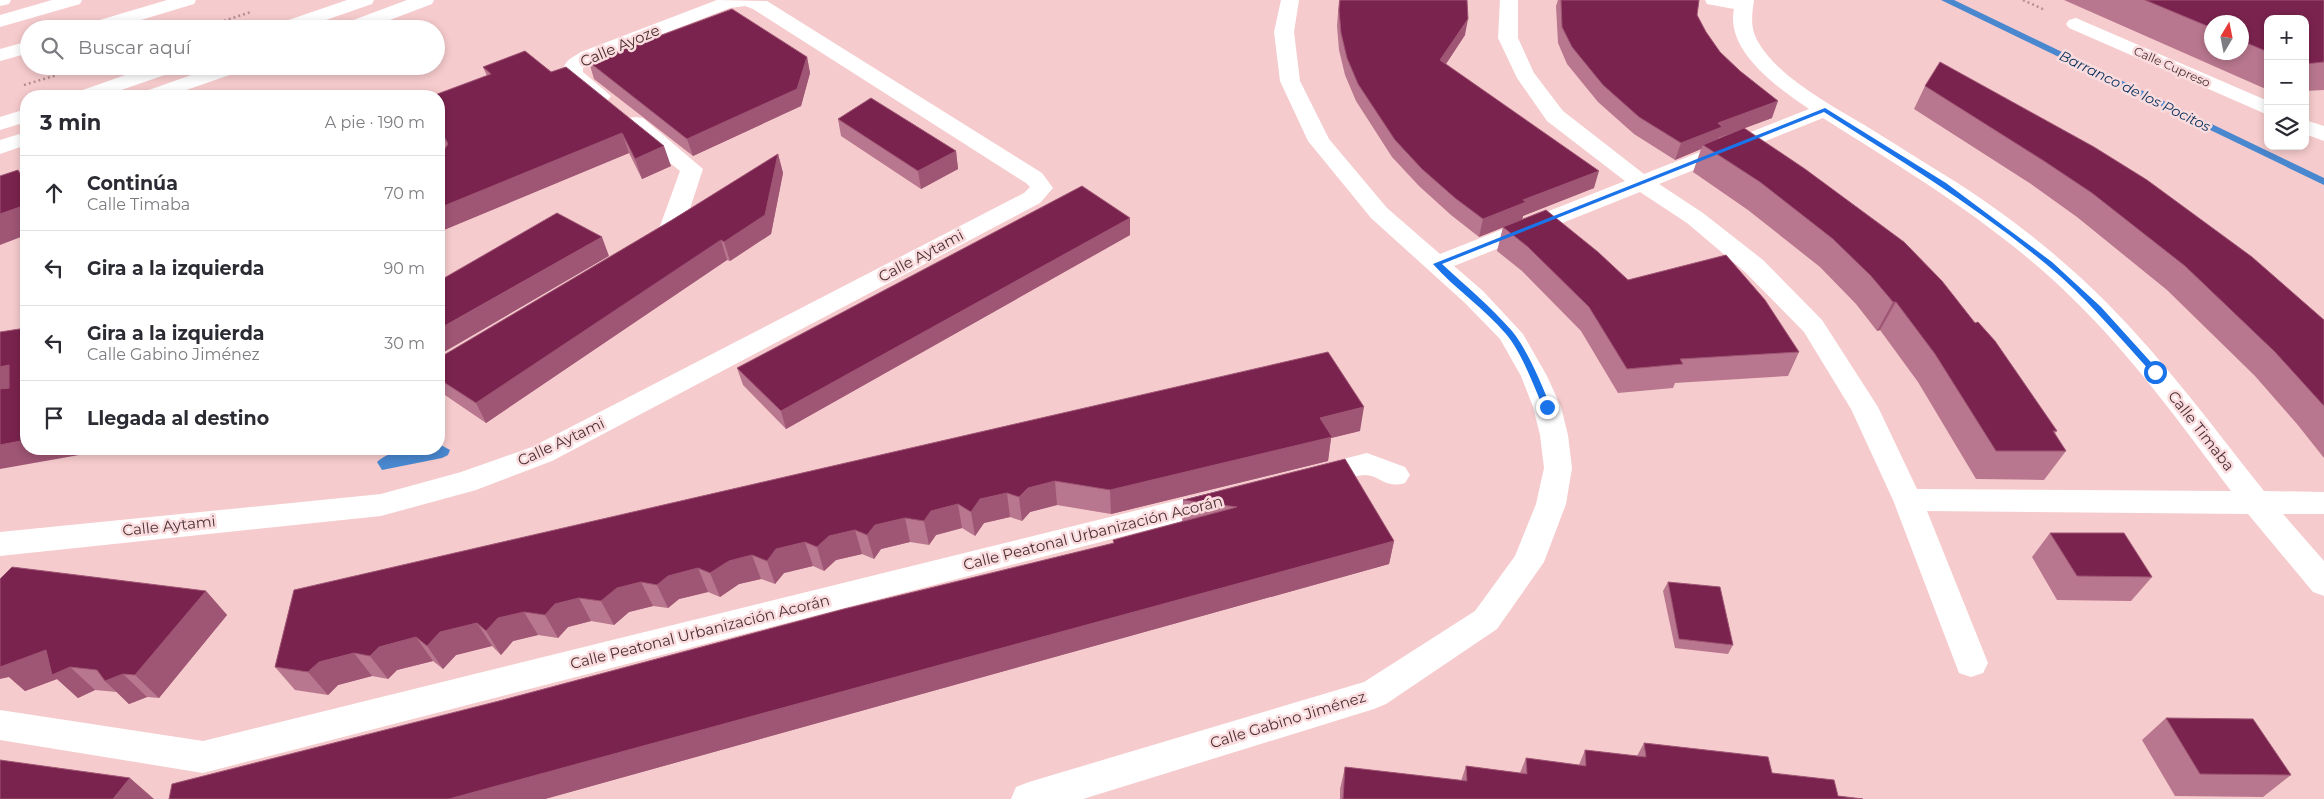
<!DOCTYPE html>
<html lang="es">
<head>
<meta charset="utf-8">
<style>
  :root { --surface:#fff; --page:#f2f2f3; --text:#2b2b33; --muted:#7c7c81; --line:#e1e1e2 }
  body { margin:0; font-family:Montserrat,sans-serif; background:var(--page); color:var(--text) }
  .controls { position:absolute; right:15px; top:15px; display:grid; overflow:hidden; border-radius:10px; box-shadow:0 2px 8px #0003 }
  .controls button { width:45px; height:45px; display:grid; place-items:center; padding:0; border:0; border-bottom:1px solid var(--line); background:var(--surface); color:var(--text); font:25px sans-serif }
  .compass { position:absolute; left:2204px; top:15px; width:45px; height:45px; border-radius:50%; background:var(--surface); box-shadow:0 2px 8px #0003; rotate:10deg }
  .stop { position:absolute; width:15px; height:15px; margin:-11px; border:4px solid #1a73e8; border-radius:50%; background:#fff }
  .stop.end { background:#1a73e8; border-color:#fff; box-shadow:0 1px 5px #0008 }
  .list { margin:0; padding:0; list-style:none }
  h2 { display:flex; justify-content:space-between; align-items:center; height:65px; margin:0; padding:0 20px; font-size:21px }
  h2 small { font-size:16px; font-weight:400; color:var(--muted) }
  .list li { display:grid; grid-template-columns:32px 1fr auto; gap:15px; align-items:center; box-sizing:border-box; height:75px; padding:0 20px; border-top:1px solid var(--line) }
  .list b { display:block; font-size:19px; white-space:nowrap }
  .list p { margin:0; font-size:16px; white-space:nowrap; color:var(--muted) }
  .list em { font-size:16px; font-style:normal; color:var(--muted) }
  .icon { flex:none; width:28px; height:28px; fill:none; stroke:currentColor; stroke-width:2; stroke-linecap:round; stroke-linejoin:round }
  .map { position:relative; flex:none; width:2324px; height:799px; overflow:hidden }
  .search { position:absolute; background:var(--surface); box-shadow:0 2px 8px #0003; left:20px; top:20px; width:425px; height:55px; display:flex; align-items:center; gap:12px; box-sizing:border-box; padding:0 18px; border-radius:28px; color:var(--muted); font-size:19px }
  .panel { position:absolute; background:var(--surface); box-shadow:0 2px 8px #0003; left:20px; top:90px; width:425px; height:365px; border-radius:20px }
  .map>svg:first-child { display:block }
</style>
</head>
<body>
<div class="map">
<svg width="2324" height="799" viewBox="0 0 2324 799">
  <rect width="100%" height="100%" fill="#f6cbcd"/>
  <path fill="#4987cf" d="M439 444 450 450 448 455 442 458 382 470 377 462C393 447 419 449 439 449Z"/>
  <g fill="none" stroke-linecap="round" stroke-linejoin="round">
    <path fill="#4987cf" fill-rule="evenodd" d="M1941 0H1954L2324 178V185Z"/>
    <path stroke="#b58f91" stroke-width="2.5" stroke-dasharray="2 3" stroke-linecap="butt" d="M2023 0 2045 10
      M205 27 251 12
      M24 85 57 75"/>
    <path fill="#fff" fill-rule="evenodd" d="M347 0H374L372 4 300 29H271L274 25Z
      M407 0H434L432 4 366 29H337L340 25Z
      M717 0 767 1 1042 173 1053 188 1040 203 552 461 476 490 381 516 0 556V532L381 494 461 472 532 447 1024 193 1030 187 1026 183 753 9 745 6 730 8 595 60 583 68V72L611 96 608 100C593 104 572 87 563 74 563 61 571 58 581 52Z
      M1281 0H1299L1294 32 1300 81 1329 139 1387 208 1440 254 1625 181 1547 121 1517 78 1498 38 1500 0H1518V38L1534 73 1563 111 1644 174 1809 109C1778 88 1725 51 1734 9L1707 4 1705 0H1754C1752 14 1750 27 1757 40 1777 77 1831 105 1866 126 1892 142 1917 158 1943 174 2002 210 2058 254 2106 302 2164 360 2213 427 2264 491L2324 492V514H2283L2324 561V596L2313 592 2248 514 1927 511 1988 663 1983 673 1971 677 1959 673 1893 500 1851 409 1804 332 1745 272 1687 223 1640 192 1454 266 1483 291 1523 334 1547 376 1561 407 1568 435 1572 468 1566 504 1544 562 1497 629 1386 704 1374 709 1083 799H1011L1016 787 1029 782 1364 682 1475 611 1515 556 1536 504 1544 468 1540 435 1533 407 1521 376 1500 339 1465 303 1371 218 1308 141 1280 81 1274 32ZM1823 118C1910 173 1998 225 2072 298 2132 356 2181 424 2231 491L1917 489 1878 407 1822 320 1763 260 1703 213 1659 184Z
      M2076 18 2268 101V115L2069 28 2066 24 2069 20Z
      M151 66H182L179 70 104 96H74L77 92Z
      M217 66H247L244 70 169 96H140L143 92Z
      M26 109V122L0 130V117Z
      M635 117 643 118 703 169 682 233C674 245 656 254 641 250L638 245 641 240 659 229 680 171 627 128 624 123 627 118Z
      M2305 120 2324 126V141L2305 134Z
      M26 132V145L0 154V140Z
      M1367 453 1405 467 1410 475 1405 483C1384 489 1380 475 1365 475 1343 476 1325 491 1304 485L1299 477 1304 469Z
      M1219 490 1229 493 1234 501 1229 509 203 773 0 740V710L203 741Z"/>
    <path fill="#fff" fill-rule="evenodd" d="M0 0H11L9 4 0 6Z
      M52 0H82L80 4 0 27V15Z
      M167 0H196L194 4 111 29H80L83 25Z
      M29 41V53L0 61V49Z"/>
  </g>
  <path fill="#b8778e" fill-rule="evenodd" d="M1339 0 1465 35 1446 64 1594 188 1523 216 1522 220 1628 280 1799 352 1788 376 1675 383 1673 388 1618 393 1581 331 1522 271 1497 251 1503 227 1479 237 1451 215 1419 186 1392 157 1356 101 1345 75 1339 50 1337 26Z
    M1558 0H1699L1697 15 1706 32 1720 52 1772 118 1718 138V139L2057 431 2055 433 2066 451 2044 480 1976 479 1918 382 1880 330 1877 331 1856 304 1820 267 1748 210 1693 172 1701 149 1675 160 1634 134 1598 102 1567 64 1558 43 1556 6Z
    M2064 0H2324V90L2305 91V19H2268V90ZM2212 22H2242V52H2212Z
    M525 51 671 166 642 179 629 153 439 232V96L487 76 483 67Z
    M807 57 810 73 801 106 693 156 594 79 589 62Z
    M1925 86 2324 320V458L2297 424 2255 376 2167 290 2077 217 2031 184 1914 109Z
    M838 119 956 151 958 169 921 189 841 136Z
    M778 154 783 173 771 234 730 261 727 260 486 423 439 391V358L672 220Z
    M1130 218V235L786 429 743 385 737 368Z
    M1360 431 1331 438 1328 461 1111 514 1057 505 1030 512 1022 521 1010 517 984 523 975 536 962 528 936 535 929 545 910 542 881 549 874 559 862 554 836 560 824 571 813 566 784 573 775 584 761 579 739 584 720 597 708 592 679 599 668 608 653 606 629 612 614 625 591 621 568 627 558 638 538 635 513 641 501 655 492 646 456 655 443 669 433 661 397 670 388 679 372 676 338 685 328 695 295 690 275 667 294 590Z
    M1345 459 1394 541 1389 564 545 799H169L499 701 1114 543 1182 522 1183 500Z
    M2050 533 2152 577 2131 601 2057 600 2032 557Z
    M1668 582 1733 645 1728 654 1675 648 1663 591Z
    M206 591 227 615 159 698 147 697 129 704 117 692 95 690 78 698 57 679 25 691 9 677Z
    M2166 718 2291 775 2263 797 2175 796 2142 740Z
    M1644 743 1772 773 1838 796 1863 799H1340V789L1345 767 1461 781 1466 766 1520 773 1526 758 1579 765 1585 750 1637 756Z"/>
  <path fill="#9f5574" d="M1468 19 1465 35 1438 76 1440 60Z
    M807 57 810 73 801 106 693 156 687 139Z
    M1778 101 1772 118 1718 138 1716 144 1703 145 1701 149 1675 160 1681 143 1718 123Z
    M622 133 629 153 439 232V208Z
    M439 142 445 154 439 156Z
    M664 146 671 166 642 179 635 159Z
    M956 151 958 169 921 189 918 171Z
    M778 154 783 173 771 234 730 261 724 242Z
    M18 170 26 180V184Z
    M1599 171 1594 188 1523 216 1522 220 1479 237 1483 219 1523 200Z
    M26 205V235L0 245V214Z
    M1130 218V235L786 429 781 411Z
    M602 237 609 256 439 355V329Z
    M721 240 727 260 486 423 476 403Z
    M1893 302H1896L1880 330 1877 331Z
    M9 365 26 384 0 390V367Z
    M1364 407 1360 431 1331 438 1328 461 1111 514 1110 490 1320 418Z
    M26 440V449H113L0 469V445Z
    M1055 481 1057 505 1030 512 1022 521 1019 497 1028 488Z
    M1007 493 1010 517 984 523 975 536 971 512 980 499Z
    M958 504 962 528 936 535 929 545 924 521 931 511Z
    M905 518 910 542 881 549 874 559 867 535 875 525Z
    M855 530 862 554 836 560 824 571 817 547 829 536Z
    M1394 541 1389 564 545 799H449Z
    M805 542 813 566 784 573 775 584 767 561 776 549Z
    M752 555 761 579 739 584 720 597 710 573 729 561Z
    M698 568 708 592 679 599 668 608 657 585 668 576Z
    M641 582 653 606 629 612 614 625 601 601 617 588Z
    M206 591 227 615 159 698 135 675Z
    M579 598 591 621 568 627 558 638 545 615 555 604Z
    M524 612 538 635 513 641 501 655 486 631 498 618Z
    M477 623 492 646 456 655 443 669 427 646 440 632Z
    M416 637 433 661 397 670 388 679 370 656 379 647Z
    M46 650 70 667 95 690 78 698 57 679 25 691 9 677 0 679V656Z
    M354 653 372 676 338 685 328 695 308 672 319 662Z
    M123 674 147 697 129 704 105 681Z
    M130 778 154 799H113Z"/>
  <path fill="#7a234e" stroke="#9f5574" d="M1340 0H1467L1468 19 1440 60 1599 171 1523 200 1526 202 1483 219 1455 198 1422 169 1395 140 1358 84 1347 58 1341 33 1339 10Z
    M1561 0H1699L1697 15 1706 32 1720 52 1740 71 1778 101 1718 123 1722 127 1681 143 1639 117 1603 85 1572 47 1562 27Z
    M2145 0H2324V62L2305 64V19H2268V52L2242 41V22H2212V28Z
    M732 9 807 57 797 89 687 139 589 62Z
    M525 51 551 72 566 67 664 146 635 159 622 133 439 208V151L444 150 448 144 444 136 439 135V96H432L491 74 483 67Z
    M1940 62 2094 147 2147 180 2252 257 2324 320V406L2275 352 2185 266 2092 193 2044 161 1925 86Z
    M871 98 956 151 918 171 838 119Z
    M1744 128 1805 169 1904 242 1942 281 1975 323 1978 322 1995 341 2057 431H2053L2066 451H1996L1935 354 1896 302H1893L1871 276 1833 239 1760 182 1703 145Z
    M778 154 765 215 724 242 721 240 476 403 439 379V358L672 220Z
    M18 170 26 184V205L0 214V176Z
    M1082 186 1130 218 781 411 737 368Z
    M1546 210 1598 252 1628 280 1726 255 1765 300 1799 352 1680 359 1683 364 1627 369 1589 307 1528 247 1503 227Z
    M557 213 602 237 439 329V281Z
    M26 328V440L0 445V389L9 388V365L0 367V332Z
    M1328 352 1364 407 1320 418 1332 437 1110 490 1055 481 1028 488 1019 497 1007 493 980 499 971 512 958 504 931 511 924 521 905 518 875 525 867 535 855 530 829 536 817 547 805 542 776 549 767 561 752 555 729 561 710 573 698 568 668 576 657 585 641 582 617 588 601 601 579 598 555 604 545 615 524 612 498 618 486 631 477 623 440 632 427 646 416 637 379 647 370 656 354 653 319 662 308 672 275 667 294 590Z
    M1345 459 1394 541 449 799H169L172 784 499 701 844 609 1114 543 1113 540 1237 507 1183 500Z
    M2050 533H2124L2152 577 2077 576Z
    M12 567 206 591 135 675 123 674 105 681 97 670 70 667 52 675 46 650 0 667V579Z
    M1668 582 1720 587 1733 645 1679 639Z
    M2166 718 2253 719 2291 775 2200 774Z
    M1644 743 1768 757 1772 773 1834 780 1838 796 1863 799H1343L1345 767 1467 781 1466 766 1527 774 1526 758 1586 766 1585 750 1646 757Z
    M0 760 130 778 113 799H0Z"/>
  <path fill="#1a73e8" d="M1825 108 1946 183 2052 262 2101 307 2158 370V373H2152C2118 336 2085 296 2046 264 1977 207 1900 160 1824 112L1442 264C1466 286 1491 307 1512 331 1528 351 1541 383 1551 407L1550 409 1547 410 1543 407C1533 384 1522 353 1506 334 1484 308 1454 288 1433 264Z"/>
  <g text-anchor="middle" stroke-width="5" stroke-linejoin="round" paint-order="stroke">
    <g font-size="12" fill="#4b2f31" stroke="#fadcde">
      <text transform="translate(2172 67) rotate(24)" y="4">Calle Cupreso</text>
    </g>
    <g font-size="14" font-style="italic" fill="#002c59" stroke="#fadcde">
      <text transform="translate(2135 91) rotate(26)" y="5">Barranco de los Pocitos</text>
    </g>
    <g font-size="15" fill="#4b2f31" stroke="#fadcde">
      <text transform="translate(620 46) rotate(-23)" y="5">Calle Ayoze</text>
      <text transform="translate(921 256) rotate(-28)" y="5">Calle Aytami</text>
      <text transform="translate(2201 431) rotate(52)" y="5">Calle Timaba</text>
      <text transform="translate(561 442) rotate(-25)" y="5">Calle Aytami</text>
      <text transform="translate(169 526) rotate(-6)" y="5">Calle Aytami</text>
      <text transform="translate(1093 533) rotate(-14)" y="5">Calle Peatonal Urbanización Acorán</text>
      <text transform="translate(700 632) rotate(-14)" y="5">Calle Peatonal Urbanización Acorán</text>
      <text transform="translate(1288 720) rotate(-17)" y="5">Calle Gabino Jiménez</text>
    </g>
  </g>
</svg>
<div class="controls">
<button>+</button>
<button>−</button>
<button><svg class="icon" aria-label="layers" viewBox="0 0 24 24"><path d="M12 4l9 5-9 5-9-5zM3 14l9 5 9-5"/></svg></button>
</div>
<svg class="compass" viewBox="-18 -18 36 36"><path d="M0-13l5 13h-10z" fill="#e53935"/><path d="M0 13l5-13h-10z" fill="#7c7c81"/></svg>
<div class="stop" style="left:2155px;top:372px"></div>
<div class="stop end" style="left:1547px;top:407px"></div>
<div class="search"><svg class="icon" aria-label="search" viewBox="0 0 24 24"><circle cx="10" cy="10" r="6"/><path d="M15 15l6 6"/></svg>Buscar aquí</div>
<section class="panel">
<h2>3 min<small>A pie · 190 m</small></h2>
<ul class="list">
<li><svg class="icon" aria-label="ahead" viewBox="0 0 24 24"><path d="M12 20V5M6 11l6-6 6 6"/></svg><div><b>Continúa</b><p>Calle Timaba</p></div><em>70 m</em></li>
<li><svg class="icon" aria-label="left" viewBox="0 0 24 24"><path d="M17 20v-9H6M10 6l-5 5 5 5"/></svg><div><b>Gira a la izquierda</b></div><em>90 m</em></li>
<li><svg class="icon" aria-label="left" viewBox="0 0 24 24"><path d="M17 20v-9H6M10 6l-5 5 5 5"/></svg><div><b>Gira a la izquierda</b><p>Calle Gabino Jiménez</p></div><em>30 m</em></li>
<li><svg class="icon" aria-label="arrive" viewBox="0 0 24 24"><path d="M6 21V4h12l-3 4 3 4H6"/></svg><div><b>Llegada al destino</b></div></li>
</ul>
</section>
</div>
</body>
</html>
